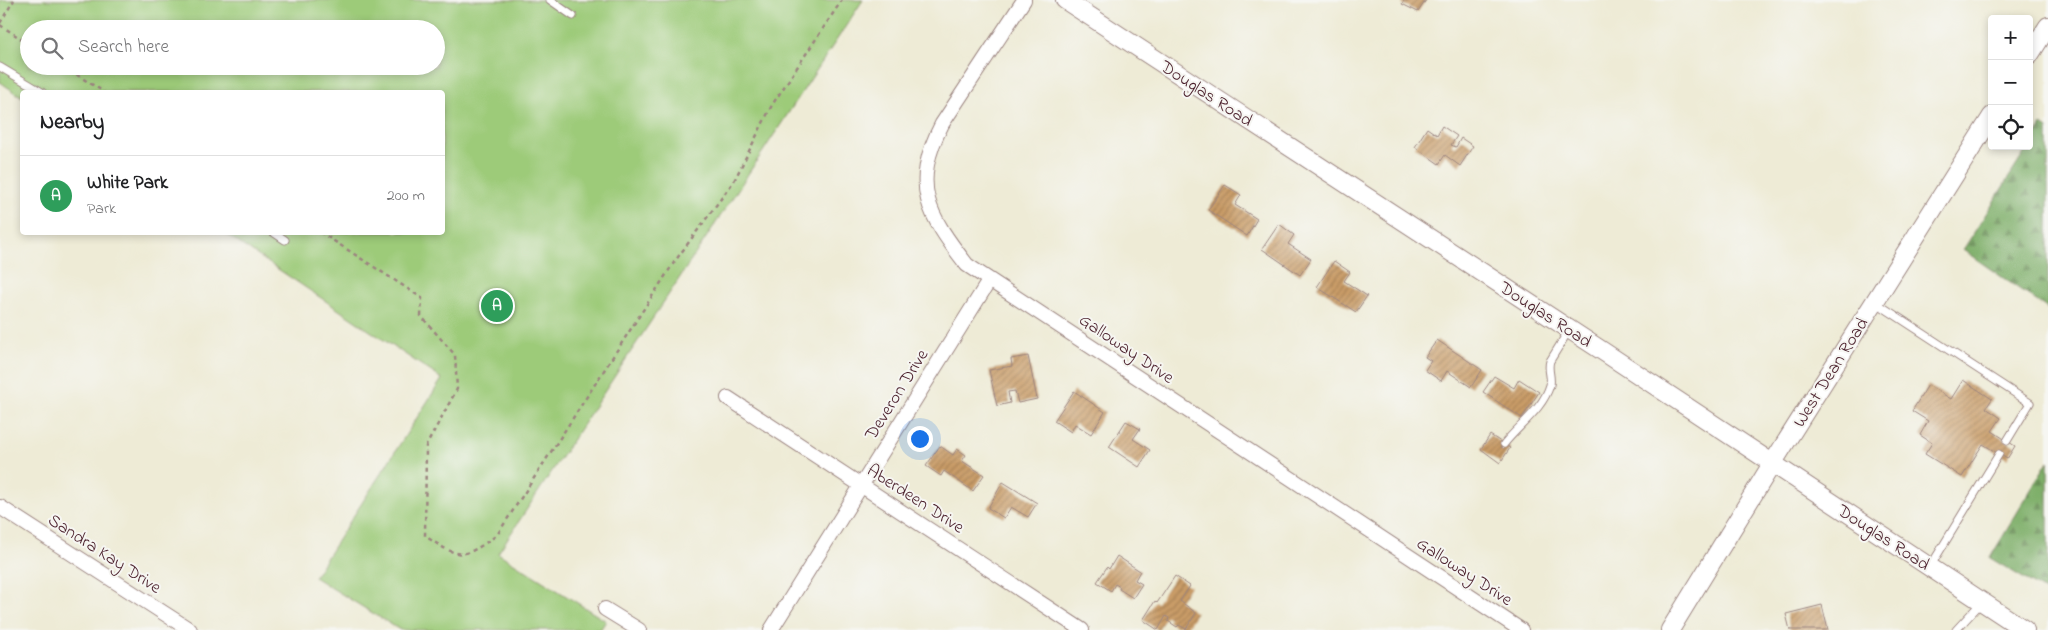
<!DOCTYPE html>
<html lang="en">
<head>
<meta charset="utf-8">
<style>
  :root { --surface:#fff; --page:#f2f2f2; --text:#202124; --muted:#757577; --line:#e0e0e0; --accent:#b5179e }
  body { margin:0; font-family:"Indie Flower",sans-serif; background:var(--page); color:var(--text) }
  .controls { position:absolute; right:15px; top:15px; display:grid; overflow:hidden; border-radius:5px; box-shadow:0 2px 8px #0003 }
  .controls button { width:45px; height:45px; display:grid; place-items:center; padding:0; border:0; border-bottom:1px solid var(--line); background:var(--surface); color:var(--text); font:25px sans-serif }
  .you { position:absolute; left:919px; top:438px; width:18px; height:18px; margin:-12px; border:4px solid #fff; border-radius:50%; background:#1a73e8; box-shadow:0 0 0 8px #1a73e833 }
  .badge { display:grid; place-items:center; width:32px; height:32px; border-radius:50%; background:var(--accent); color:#fff; font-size:16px; font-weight:700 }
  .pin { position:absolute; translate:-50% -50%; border:2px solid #fff; box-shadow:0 1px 5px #0006 }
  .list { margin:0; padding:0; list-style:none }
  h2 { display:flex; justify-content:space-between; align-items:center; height:65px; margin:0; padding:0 20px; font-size:21px }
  h2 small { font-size:16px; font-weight:400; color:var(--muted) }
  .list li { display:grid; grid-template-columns:32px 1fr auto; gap:15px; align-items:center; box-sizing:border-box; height:80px; padding:0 20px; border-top:1px solid var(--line) }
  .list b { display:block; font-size:19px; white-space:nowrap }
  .list p { margin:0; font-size:16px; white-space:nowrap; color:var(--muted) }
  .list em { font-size:16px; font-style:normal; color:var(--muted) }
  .icon { flex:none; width:28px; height:28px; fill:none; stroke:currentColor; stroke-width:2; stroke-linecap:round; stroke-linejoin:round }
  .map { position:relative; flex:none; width:2048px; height:630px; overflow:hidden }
  .search { position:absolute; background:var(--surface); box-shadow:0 2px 8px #0003; left:20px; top:20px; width:425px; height:55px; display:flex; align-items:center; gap:12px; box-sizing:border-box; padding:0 18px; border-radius:28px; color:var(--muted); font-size:19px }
  .panel { position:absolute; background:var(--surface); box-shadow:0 2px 8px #0003; left:20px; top:90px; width:425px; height:145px; border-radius:5px }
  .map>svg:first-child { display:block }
</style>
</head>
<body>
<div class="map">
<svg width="2048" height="630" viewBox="0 0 2048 630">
  <defs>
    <pattern id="forest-firs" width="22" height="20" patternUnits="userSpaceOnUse" patternTransform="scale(1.25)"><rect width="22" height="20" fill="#7eaf69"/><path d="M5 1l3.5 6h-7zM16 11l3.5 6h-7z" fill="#698e57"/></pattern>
    <pattern id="building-hatch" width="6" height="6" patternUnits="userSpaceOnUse" patternTransform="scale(1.25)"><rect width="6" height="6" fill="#c99c67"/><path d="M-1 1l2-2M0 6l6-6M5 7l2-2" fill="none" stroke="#a57f55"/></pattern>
  </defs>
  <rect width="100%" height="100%" fill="#f6f6f2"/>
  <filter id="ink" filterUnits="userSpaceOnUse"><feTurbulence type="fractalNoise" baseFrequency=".02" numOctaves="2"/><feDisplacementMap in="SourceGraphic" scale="10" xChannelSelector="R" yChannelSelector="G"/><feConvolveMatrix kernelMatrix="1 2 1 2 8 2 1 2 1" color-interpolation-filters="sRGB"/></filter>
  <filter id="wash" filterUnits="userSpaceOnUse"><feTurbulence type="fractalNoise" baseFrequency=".0096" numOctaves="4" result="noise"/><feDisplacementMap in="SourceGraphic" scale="20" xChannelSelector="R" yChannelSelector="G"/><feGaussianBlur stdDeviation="1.12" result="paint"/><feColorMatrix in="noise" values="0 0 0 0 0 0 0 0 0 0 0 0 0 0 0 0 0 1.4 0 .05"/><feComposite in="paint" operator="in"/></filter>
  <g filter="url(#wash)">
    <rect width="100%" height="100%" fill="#eeebd6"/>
    <path fill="url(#forest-firs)" stroke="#64674a" d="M2042 125 2048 129V309L1963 250Z
      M2048 461V593L1990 558Z"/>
    <path fill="#9dcb79" stroke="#747552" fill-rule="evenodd" d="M0 0H863L498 553 606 621 600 630H400L314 577 442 379 224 233 442 232V92H22V97L0 82ZM29 29H436V66H29Z"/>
    <g id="blocks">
      <path fill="url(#building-hatch)" d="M1404 0H1426L1418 12 1402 4Z
        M1442 126 1457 136 1451 145 1456 147 1461 138 1473 146 1460 166 1445 155 1439 164 1415 147 1427 128 1437 135Z
        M1225 185 1241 195 1235 205 1257 219 1247 236 1208 210Z
        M1279 224 1294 235 1288 244 1311 259 1300 275 1262 249Z
        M1334 261 1350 272 1344 281 1367 296 1356 312 1317 287Z
        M1437 340 1482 370 1471 387 1447 371 1441 381 1425 370 1431 361 1425 357Z
        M1028 356 1037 399 1018 403 1015 391 1008 392 1010 403 997 406 989 370 1012 366 1011 359Z
        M1494 376 1514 388 1519 379 1539 392 1522 418 1483 392Z
        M1963 380 1992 399 1986 408 2001 418 1992 431 2015 446 2007 459 1983 444 1962 477 1925 454 1932 443 1920 435 1928 421 1912 411 1928 385 1951 399Z
        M1074 391 1105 412 1091 434 1075 424 1071 432 1054 421Z
        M1126 421 1140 429 1133 439 1150 450 1139 467 1109 447Z
        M1490 435 1510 448 1500 463 1481 449Z
        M940 446 953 455 957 449 966 455 962 461 984 475 973 491 944 471 941 476 926 466Z
        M1003 482 1037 503 1028 517 1011 507 1004 518 988 508Z
        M1117 556 1140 571 1135 580 1142 584 1133 598 1119 589 1120 587 1115 584 1111 591 1097 582 1107 567 1109 569Z
        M1175 576 1190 586 1180 601 1196 613 1186 629 1179 625 1177 627 1168 621 1169 618 1166 616 1158 630 1143 620 1155 601 1157 603Z
        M1822 605 1828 630H1790L1786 614Z"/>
    </g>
  </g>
  <g filter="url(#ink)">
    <use href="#blocks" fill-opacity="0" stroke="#9c8580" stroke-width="1"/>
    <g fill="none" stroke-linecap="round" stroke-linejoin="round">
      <g stroke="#9c8580" stroke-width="9">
        <path id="service" d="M550 0 573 16
          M0 67 42 92
          M273 232 285 240
          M1875 302 2030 403 2007 441
          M1504 444C1519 425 1543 409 1550 385 1552 377 1547 369 1550 361L1569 330
          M1930 567 1999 454
          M1956 630 1981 603"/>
      </g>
      <g stroke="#9c8580" stroke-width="16">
        <path id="minor" d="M1024 0 942 124C910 186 928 215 967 265L1521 630
          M728 398 1082 630
          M0 507 190 630
          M605 609 639 630
          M771 630 989 281"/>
      </g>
      <g stroke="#9c8580" stroke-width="20">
        <path id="tertiary" d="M1065 0 1601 350 2025 630
          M2029 56 2048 26
          M1670 630 1772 464 1992 116"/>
      </g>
      <path stroke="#9c8580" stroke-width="2.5" stroke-dasharray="4 4" stroke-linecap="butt" d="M0 23 14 0
        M0 25 29 44
        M63 66 104 92
        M320 232 422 298 421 316 455 355 457 389 426 446 425 536C460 559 462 560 497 535L675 261 734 181 772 105 842 0"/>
      <use href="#service" stroke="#fff" stroke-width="7"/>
      <use href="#minor" stroke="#fff" stroke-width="14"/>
      <use href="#tertiary" stroke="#fff" stroke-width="18"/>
    </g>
  </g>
  <g text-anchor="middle" stroke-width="4" stroke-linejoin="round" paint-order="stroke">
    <g font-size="18" fill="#4a1f2b" stroke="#f6f6f2">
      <text transform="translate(1207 93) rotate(33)" y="6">Douglas Road</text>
      <text transform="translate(1546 314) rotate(33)" y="6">Douglas Road</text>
      <text transform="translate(1127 348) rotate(34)" y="6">Galloway Drive</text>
      <text transform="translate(1830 372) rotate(-58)" y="6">West Dean Road</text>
      <text transform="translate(896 394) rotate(-58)" y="6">Deveron Drive</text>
      <text transform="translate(916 498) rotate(33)" y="6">Aberdeen Drive</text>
      <text transform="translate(1884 537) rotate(33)" y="6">Douglas Road</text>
      <text transform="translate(105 553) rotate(33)" y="6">Sandra Kay Drive</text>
      <text transform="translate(1465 571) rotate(33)" y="6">Galloway Drive</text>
    </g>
  </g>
</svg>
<div class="controls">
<button>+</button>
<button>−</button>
<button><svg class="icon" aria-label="locate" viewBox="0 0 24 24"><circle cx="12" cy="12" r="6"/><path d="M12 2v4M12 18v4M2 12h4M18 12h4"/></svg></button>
</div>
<div class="you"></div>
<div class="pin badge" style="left:497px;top:306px;background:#2e9e5b">A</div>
<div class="search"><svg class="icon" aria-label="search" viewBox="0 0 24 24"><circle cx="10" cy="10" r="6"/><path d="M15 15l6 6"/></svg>Search here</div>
<section class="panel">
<h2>Nearby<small></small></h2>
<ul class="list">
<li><span class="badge" style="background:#2e9e5b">A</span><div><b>White Park</b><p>Park</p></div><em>200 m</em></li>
</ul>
</section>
</div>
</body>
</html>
